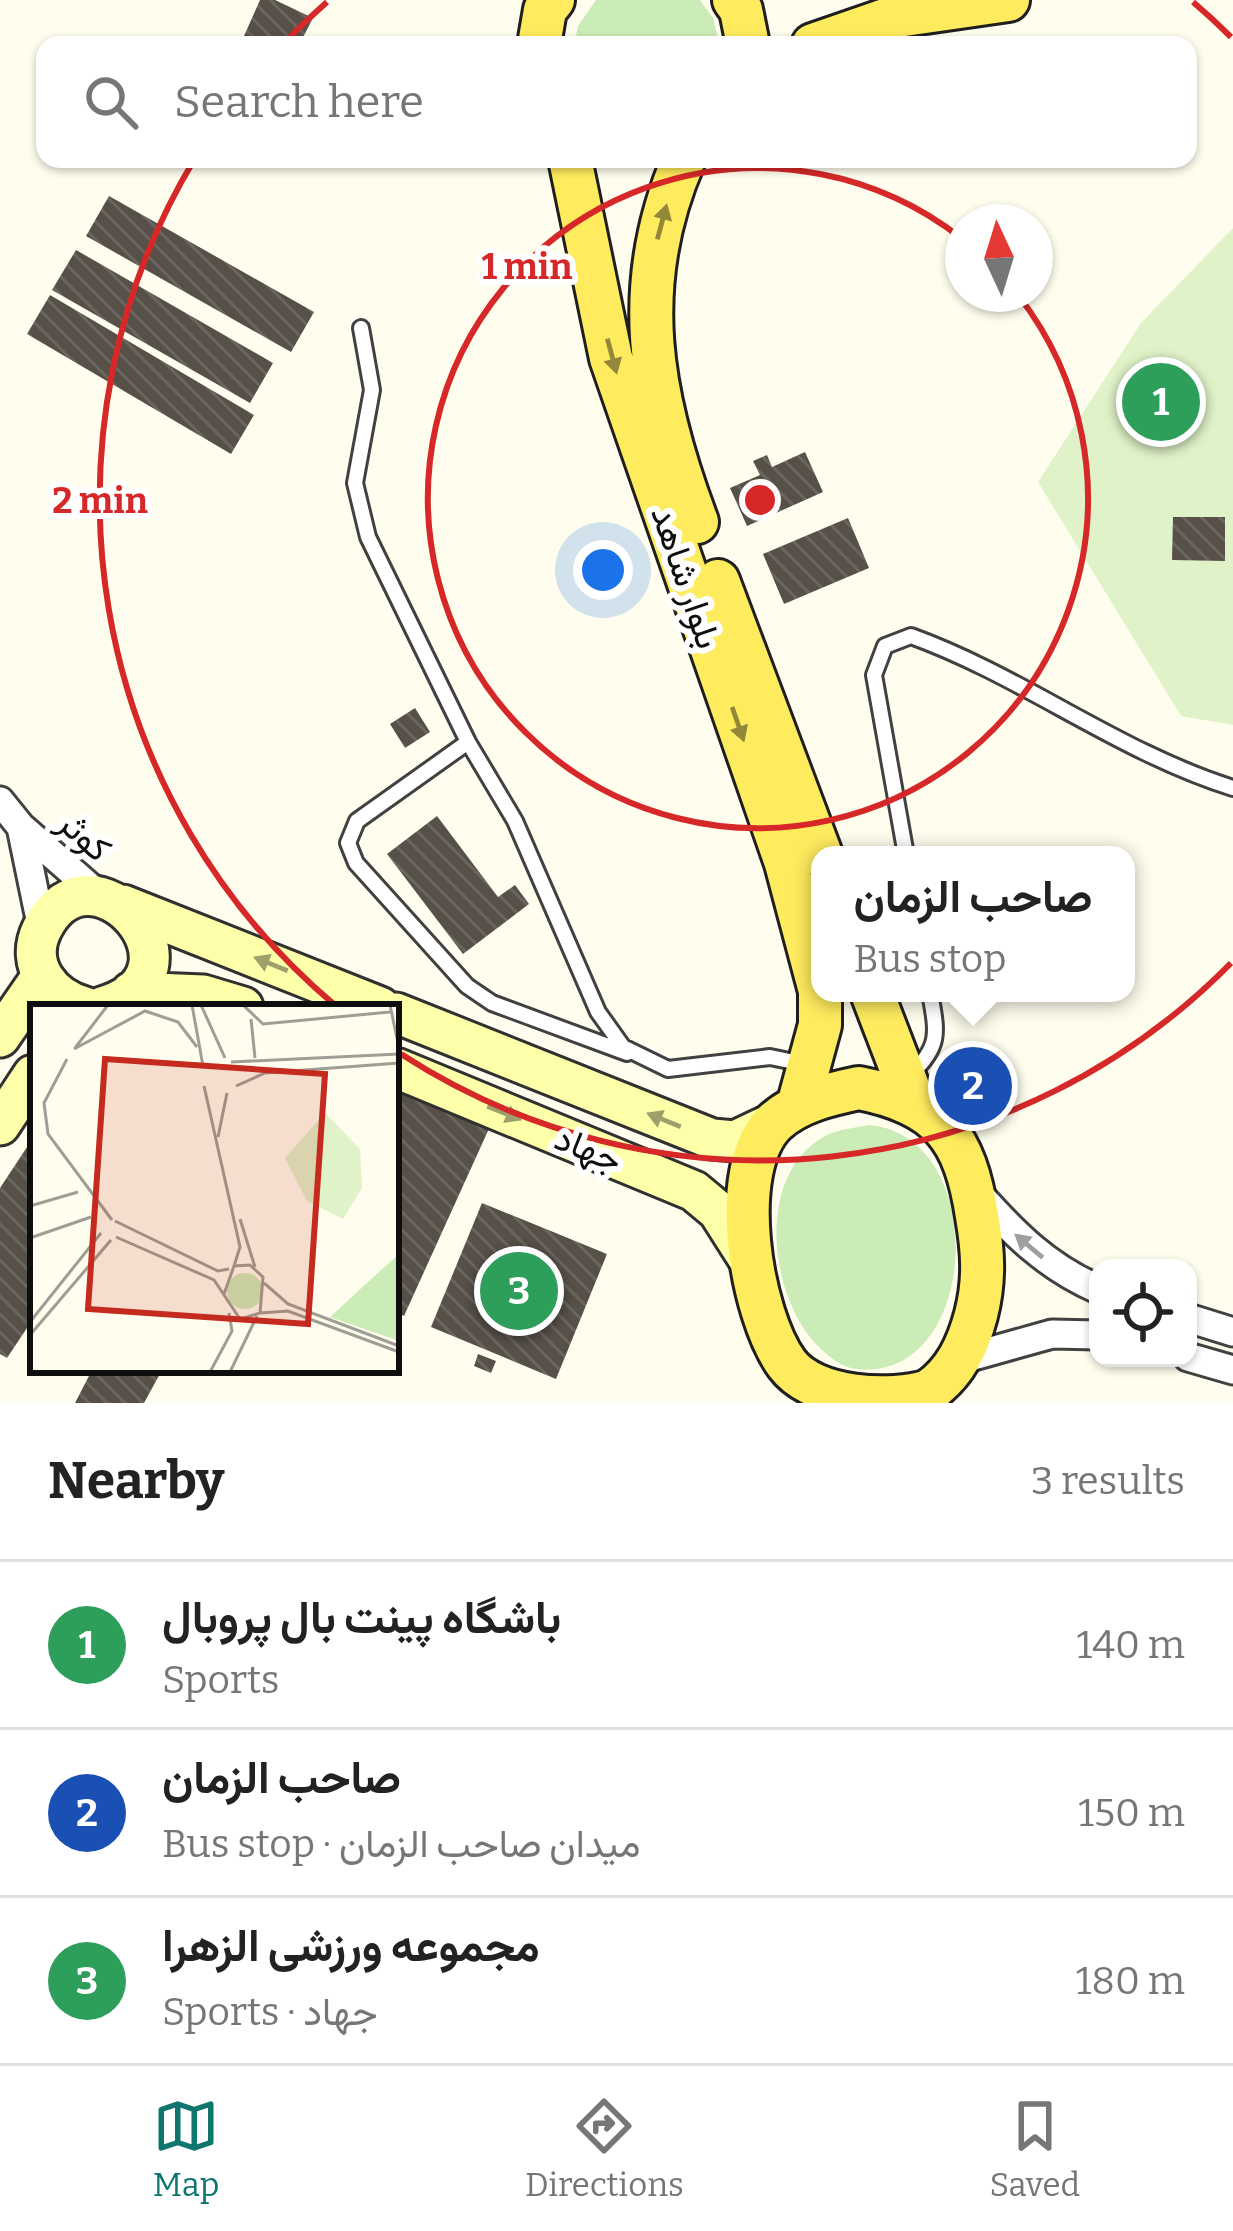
<!DOCTYPE html>
<html lang="en">
<head>
<meta charset="utf-8">
<style>
  :root { --surface:#fff; --page:#f6f6f6; --text:#222; --muted:#767676; --line:#e0e0e0; --accent:#0f766e }
  body { margin:0; font-family:Bitter,Vazirmatn,serif; background:var(--page); color:var(--text) }
  .controls { position:absolute; right:36px; bottom:36px; display:grid; overflow:hidden; border-radius:24px; box-shadow:0 3px 9px #0004 }
  .controls button { width:108px; height:108px; display:grid; place-items:center; padding:0; border:0; border-bottom:3px solid var(--line); background:var(--surface); color:var(--text); font:60px sans-serif }
  .compass { position:absolute; left:945px; top:204px; width:108px; height:108px; border-radius:50%; background:var(--surface); box-shadow:0 3px 9px #0004; rotate:356deg }
  .you { position:absolute; left:603px; top:570px; width:42px; height:42px; margin:-30px; border:9px solid #fff; border-radius:50%; background:#1a73e8; box-shadow:0 0 0 18px #1a73e833 }
  .badge { display:grid; place-items:center; width:78px; height:78px; border-radius:50%; background:var(--accent); color:#fff; font-size:39px; font-weight:700 }
  .pin { position:absolute; translate:-50% -50%; border:6px solid #fff; box-shadow:0 3px 12px #0006 }
  .popup { position:absolute; left:811px; top:846px; width:324px; height:156px; box-sizing:border-box; display:grid; place-content:center; border-radius:24px; background:var(--surface); filter:drop-shadow(0 3px 9px #0005); font-size:39px; white-space:nowrap; color:var(--muted) }
  .popup b { font-size:45px; color:var(--text) }
  .popup::after { content:''; position:absolute; left:50%; top:100%; margin-left:-24px; border:24px solid transparent; border-top-color:var(--surface) }
  .list { margin:0; padding:0; list-style:none }
  h2 { display:flex; justify-content:space-between; align-items:center; height:156px; margin:0; padding:0 48px; font-size:51px }
  h2 small { font-size:39px; font-weight:400; color:var(--muted) }
  .list li { display:grid; grid-template-columns:78px 1fr auto; gap:36px; align-items:center; box-sizing:border-box; height:168px; padding:0 48px; border-top:3px solid var(--line) }
  .list b { display:block; font-size:45px; white-space:nowrap }
  .list p { margin:0; font-size:39px; white-space:nowrap; color:var(--muted) }
  .list em { font-size:39px; font-style:normal; color:var(--muted) }
  .icon { flex:none; width:66px; height:66px; fill:none; stroke:currentColor; stroke-width:2; stroke-linecap:round; stroke-linejoin:round }
  .map { position:relative; flex:none; width:1233px; height:1403px; overflow:hidden }
  .search { position:absolute; background:var(--surface); box-shadow:0 3px 9px #0004; left:36px; right:36px; top:36px; height:132px; display:flex; align-items:center; gap:30px; box-sizing:border-box; padding:0 42px; border-radius:24px; color:var(--muted); font-size:45px }
  .sheet { height:660px; background:var(--surface) }
  nav { display:flex; justify-content:space-around; align-items:center; box-sizing:border-box; height:168px; border-top:3px solid var(--line); background:var(--surface); font-size:33px; color:var(--muted) }
  nav a { display:grid; justify-items:center; gap:6px }
  nav .on { color:var(--accent) }
  .map>svg:first-child { display:block }
</style>
</head>
<body>
<div class="map">
<svg width="1233" height="1403" viewBox="0 0 1233 1403">
  <defs>
    <pattern id="building-back-hatch" width="6" height="6" patternUnits="userSpaceOnUse" patternTransform="scale(3)"><rect width="6" height="6" fill="#575049"/><path d="M-1 5l2 2M0 0l6 6M5-1l2 2" fill="none" stroke="#6a655f"/></pattern>
  </defs>
  <rect width="100%" height="100%" fill="#fffeee"/>
  <path fill="#cbecb6" d="M596 0H700L713 18 720 45H574L578 26Z
    M869 1125C993 1136 980 1384 856 1369 841 1367 829 1357 818 1346 769 1297 754 1175 825 1136 838 1129 855 1128 869 1125Z"/>
  <path fill="#dff2c8" d="M1233 228V725L1181 716 1038 482 1141 323Z"/>
  <path fill="url(#building-back-hatch)" d="M260 0H275L313 18 299 45H240Z
    M109 196 314 312 291 352 86 236Z
    M76 250 273 363 250 403 52 290Z
    M50 295 254 415 231 454 27 334Z
    M805 452 823 492 747 526 730 488 760 475 753 461 767 455 772 467Z
    M1173 517H1225V561L1172 560Z
    M848 518 869 568 784 604 763 554Z
    M415 708 430 732 405 748 390 724Z
    M437 816 498 897 515 885 529 904 463 954 387 854Z
    M404 1083 492 1122 404 1316 396 1312V1101Z
    M33 1138V1319L7 1358 0 1354V1188Z
    M482 1203 607 1254 556 1379 431 1327Z
    M478 1354 496 1361 491 1373 474 1366Z
    M92 1370H162L144 1403H75Z"/>
  <g fill="none" stroke-linecap="round" stroke-linejoin="round">
    <g stroke="#414141" stroke-width="20">
      <path id="lane" d="M361 328 372 390 355 483 368 537 468 742 515 821 598 1012 623 1047 668 1069 770 1057 804 1064
        M468 742 357 821 348 843 356 863 467 986 492 1003 627 1053
        M906 855 874 675 885 646 911 636C1024 677 1118 752 1233 788
        M911 1074C941 1046 937 1032 930 993"/>
    </g>
    <g stroke="#414141" stroke-width="33">
      <path id="street" d="M0 801 21 827 101 897
        M21 827 42 929
        M976 1191C1013 1233 1047 1267 1098 1289
        M1188 1318 1233 1332
        M1188 1357 1233 1370
        M959 1360 1052 1334 1098 1335"/>
    </g>
    <g stroke="#303030" stroke-width="45">
      <path id="secondary" d="M123 905 380 1007
        M131 992 203 995 243 1007
        M85 1007C51 998 24 965 42 929 90 832 218 973 102 1007
        M396 1013 712 1139 735 1141 773 1123
        M0 1037 42 976
        M396 1068 694 1191 718 1211 753 1266
        M0 1125 33 1075"/>
    </g>
    <g stroke="#1f1f1f" stroke-width="48">
      <path id="primary" d="M734 0 741 10 748 45
        M539 45 545 10 553 0
        M813 45 897 16 1008 0
        M570 159 611 358 786 863 820 991
        M684 159C629 285 650 398 697 522
        M718 581 821 855
        M872 993 915 1105
        M859 1088C940 1104 965 1137 977 1216 983 1251 985 1280 976 1315 968 1345 956 1372 929 1391 892 1403 814 1400 787 1364 751 1315 726 1169 775 1122 798 1101 831 1094 859 1088Z
        M798 1106 820 1025V993"/>
    </g>
    <use href="#lane" stroke="#fff" stroke-width="14"/>
    <use href="#street" stroke="#fff" stroke-width="27"/>
    <use href="#secondary" stroke="#feffa9" stroke-width="39"/>
    <use href="#primary" stroke="#ffeb5e" stroke-width="42"/>
  </g>
  <defs><path id="oneway-solid" d="M-6-.8H1V-3.2L6.5 0L1 3.2V.8H-6Z" transform="scale(3)"/></defs>
  <g fill="#93883a">
    <use href="#oneway-solid" transform="translate(662 222) rotate(-75)"/>
    <use href="#oneway-solid" transform="translate(612 356) rotate(75)"/>
    <use href="#oneway-solid" transform="translate(738 724) rotate(71)"/>
  </g>
  <g fill="#9e9f6b">
    <use href="#oneway-solid" transform="translate(271 964) rotate(-158)"/>
    <use href="#oneway-solid" transform="translate(504 1113) rotate(22)"/>
    <use href="#oneway-solid" transform="translate(664 1120) rotate(-158)"/>
  </g>
  <use fill="#9f9f9f" href="#oneway-solid" transform="translate(1029 1246) rotate(-140)"/>
  <g fill="none" stroke="#d62828" stroke-width="6">
    <path d="M1018 295A330 330 0 1 1 961 238"/>
    <path d="M1231 963A660 660 0 0 1 401 1054M336 1006A660 660 0 0 1 194 160M285 42A660 660 0 0 1 327 2M1193 2A660 660 0 0 1 1231 37"/>
  </g>
  <g text-anchor="middle" stroke-width="12" stroke-linejoin="round" paint-order="stroke">
    <g font-size="36" fill="#0e0e0e" stroke="#fff">
      <text transform="translate(687 577) rotate(71)" y="13">بلوار شاهد</text>
      <text transform="translate(85 835) rotate(42)" y="13">کوثر</text>
      <text transform="translate(589 1148) rotate(22)" y="13">جهاد</text>
    </g>
  </g>
  <g transform="translate(30 1004)">
    <rect width="369" height="369" fill="#fffeee"/>
    <path d="M197 287a18 18 0 1 1 36 0a18 18 0 1 1-36 0Z" fill="#cbecb6"/>
    <path d="M369 250V337L300 313 350 267Z" fill="#cbecb6"/>
    <path d="M295 109 330 145 332 184 313 215 277 197 255 154Z" fill="#dff2c8"/>
    <path fill="none" stroke="#9f9e94" stroke-width="3" d="M162 1 173 62M171 1 195 54M213 1 233 20 360 8M360 1 369 44M221 15 225 54M45 44 78 1M44 45 115 7 148 18 167 43M37 55 14 99 18 130 82 216M201 58 369 50M174 82 210 243 204 262M206 82 235 69 369 59M188 133 197 89M0 202 48 188M210 215 225 263M85 217 188 267 199 265M86 233 184 276 210 315 230 309 233 273 220 261 204 262 194 290M0 234 61 213M234 279 258 300 369 342M230 309 258 307 369 348M0 318 71 229M0 331 81 236M180 368 202 327 199 309M200 368 227 312"/>
    <path fill="#c52a1e" fill-opacity="0.15" stroke="#c52a1e" stroke-width="6" d="M75 55 295 70 278 320 58 305Z"/>
    <rect width="369" height="369" fill="none" stroke="#0e0e0e" stroke-width="6"/>
  </g>
  <circle cx="760" cy="500" r="18" fill="#d62828" stroke="#fff" stroke-width="6"/>
  <g font-size="36" text-anchor="middle" font-weight="bold" fill="#d62828" stroke="#fff" stroke-width="12" stroke-linejoin="round" paint-order="stroke">
    <text x="527" y="279">1 min</text>
    <text x="100" y="513">2 min</text>
  </g>
</svg>
<div class="controls">
<button><svg class="icon" aria-label="locate" viewBox="0 0 24 24"><circle cx="12" cy="12" r="6"/><path d="M12 2v4M12 18v4M2 12h4M18 12h4"/></svg></button>
</div>
<svg class="compass" viewBox="-18 -18 36 36"><path d="M0-13l5 13h-10z" fill="#e53935"/><path d="M0 13l5-13h-10z" fill="#767676"/></svg>
<div class="you"></div>
<div class="pin badge" style="left:1161px;top:402px;background:#2e9e5b">1</div>
<div class="pin badge" style="left:973px;top:1086px;background:#1a4fb4">2</div>
<div class="popup"><b>صاحب الزمان</b>Bus stop</div>
<div class="pin badge" style="left:519px;top:1291px;background:#2e9e5b">3</div>
<div class="search"><svg class="icon" aria-label="search" viewBox="0 0 24 24"><circle cx="10" cy="10" r="6"/><path d="M15 15l6 6"/></svg>Search here</div>
</div>
<section class="sheet">
<h2>Nearby<small>3 results</small></h2>
<ul class="list">
<li><span class="badge" style="background:#2e9e5b">1</span><div><b>باشگاه پینت بال پروبال</b><p>Sports</p></div><em>140 m</em></li>
<li><span class="badge" style="background:#1a4fb4">2</span><div><b>صاحب الزمان</b><p>Bus stop · میدان صاحب الزمان</p></div><em>150 m</em></li>
<li><span class="badge" style="background:#2e9e5b">3</span><div><b>مجموعه ورزشی الزهرا</b><p>Sports · جهاد</p></div><em>180 m</em></li>
</ul>
</section>
<nav>
<a class="on"><svg class="icon" aria-label="map" viewBox="0 0 24 24"><path d="M3 6l6-2 6 2 6-2v14l-6 2-6-2-6 2zM9 4v14M15 6v14"/></svg>Map</a>
<a><svg class="icon" aria-label="directions" viewBox="0 0 24 24"><path d="M12 3l9 9-9 9-9-9zM9 14v-3h6M13 9l2 2-2 2"/></svg>Directions</a>
<a><svg class="icon" aria-label="saved" viewBox="0 0 24 24"><path d="M7 4h10v16l-5-4-5 4z"/></svg>Saved</a>
</nav>
</body>
</html>
